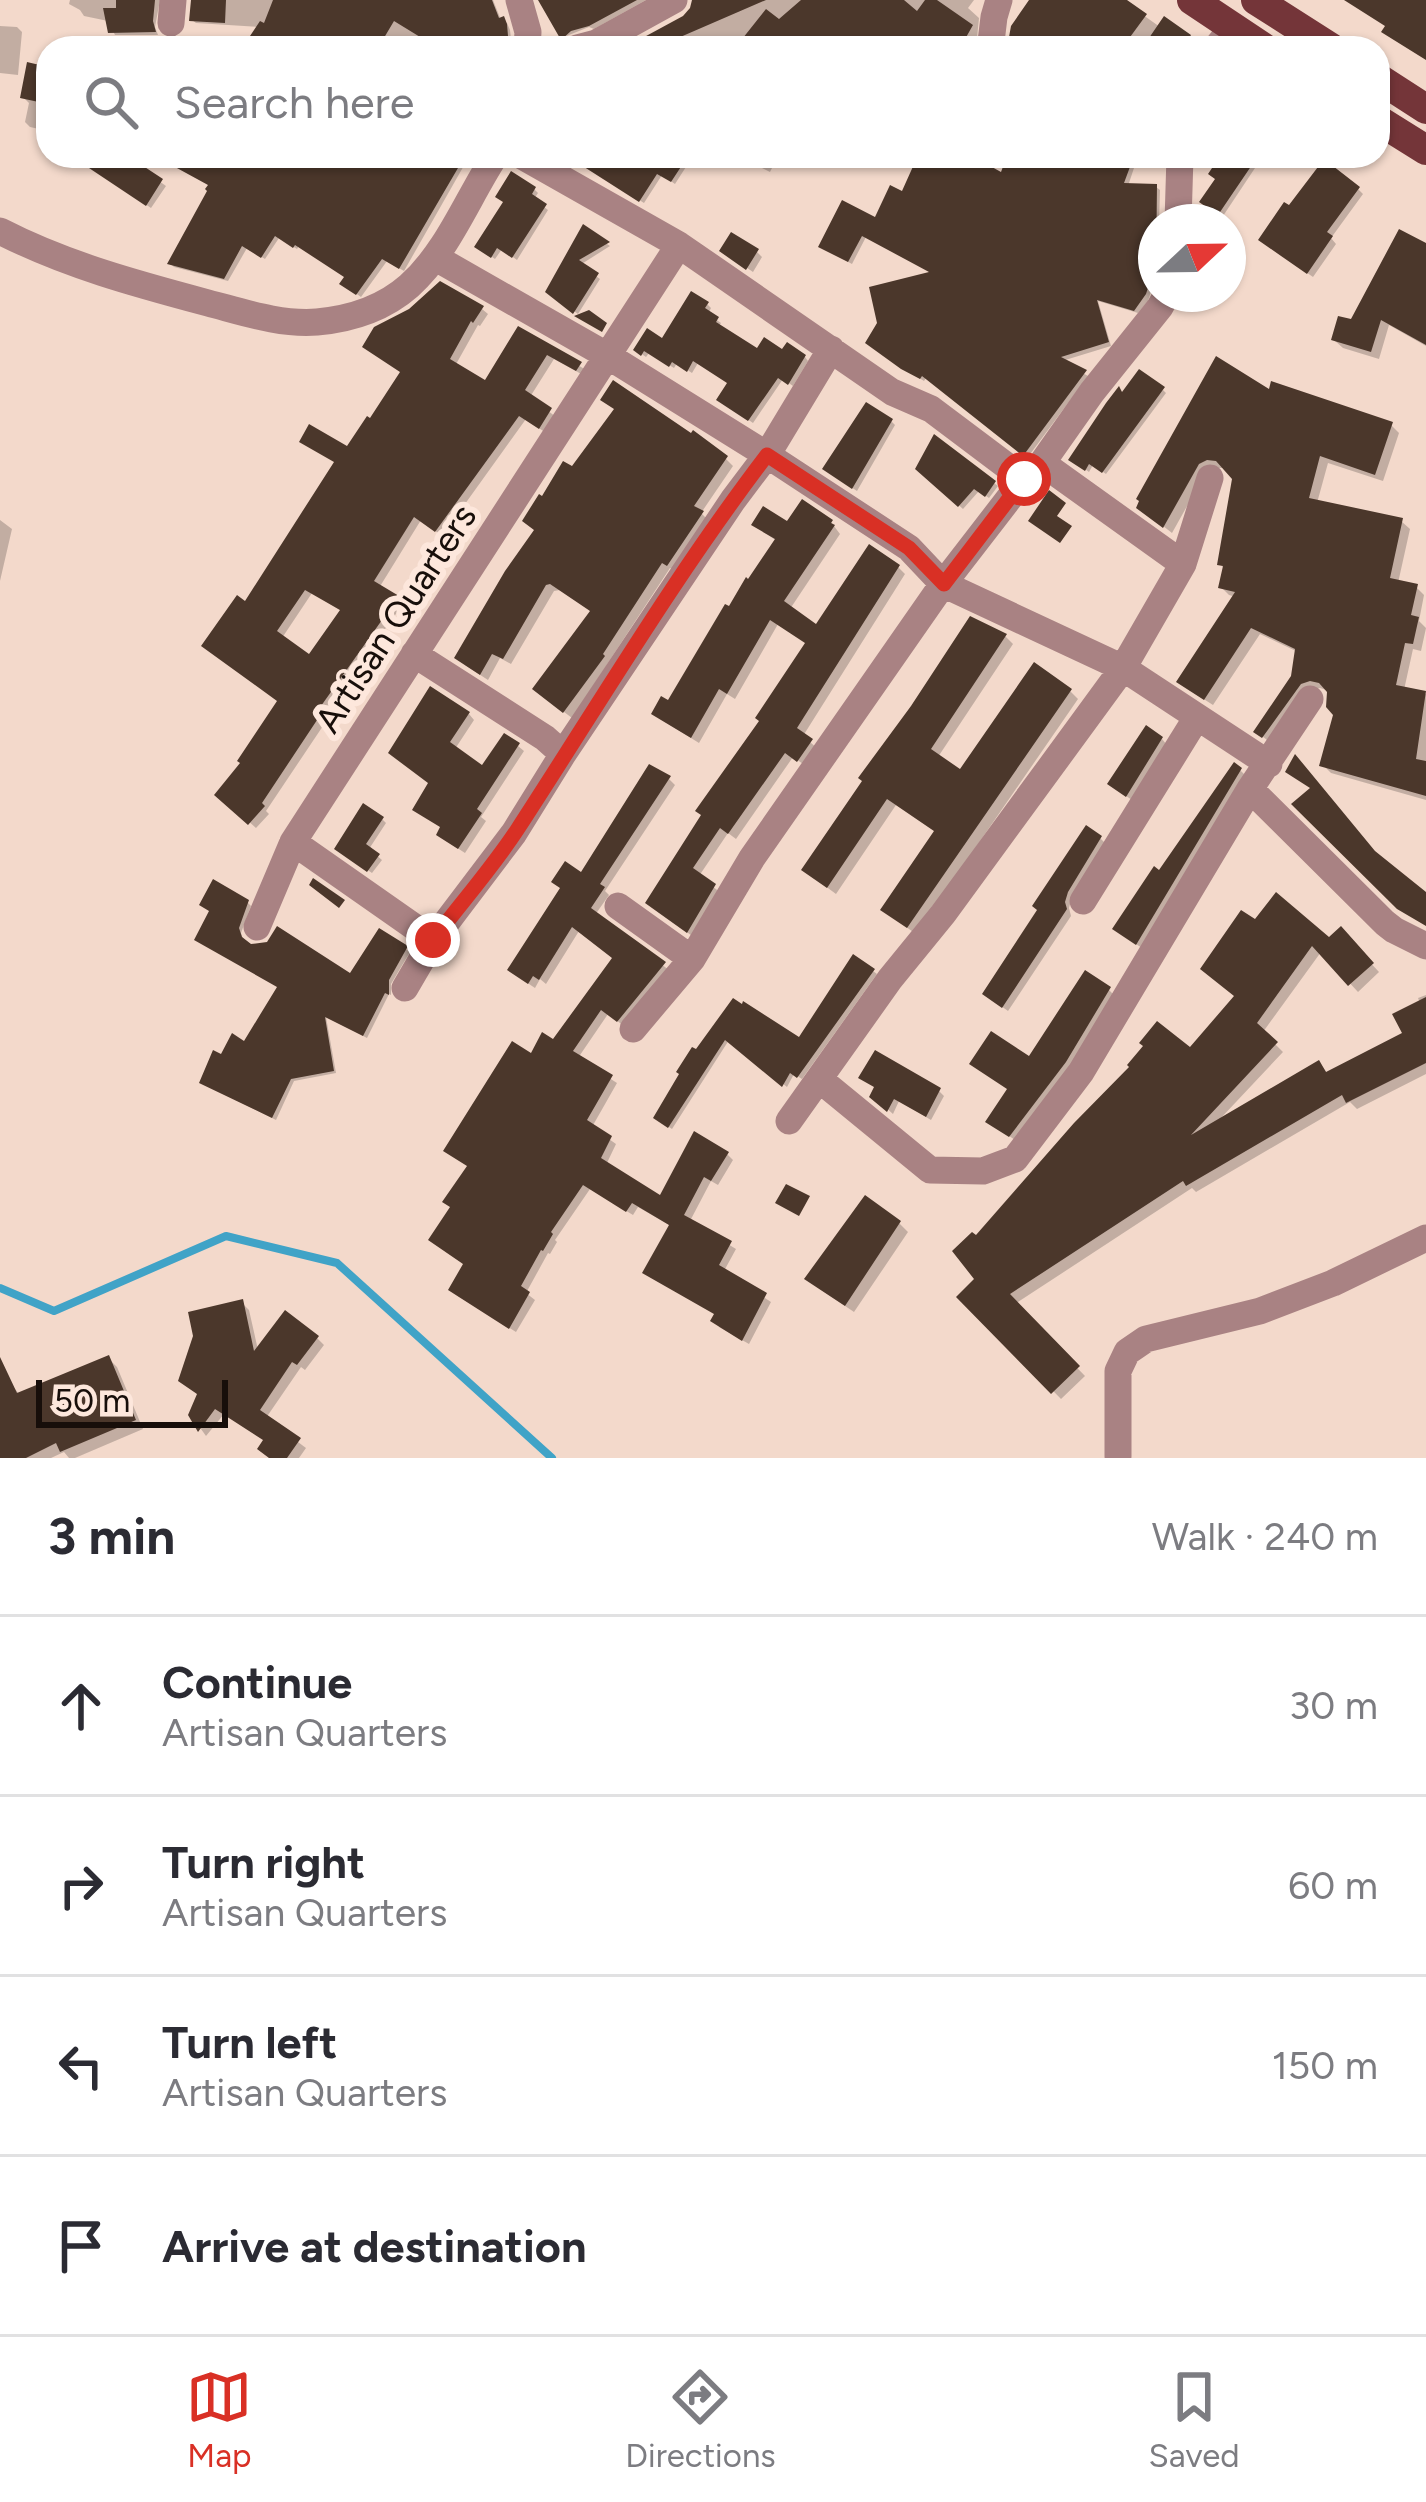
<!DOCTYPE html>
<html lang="en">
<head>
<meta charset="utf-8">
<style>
  :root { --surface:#fff; --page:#f2f2f3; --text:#2b2b33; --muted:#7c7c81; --line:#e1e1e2; --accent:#d93025 }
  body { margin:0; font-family:Figtree,sans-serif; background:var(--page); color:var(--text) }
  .compass { position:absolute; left:1138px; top:204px; width:108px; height:108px; border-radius:50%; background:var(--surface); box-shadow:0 3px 9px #0004; rotate:68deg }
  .scale { position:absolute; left:36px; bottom:30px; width:192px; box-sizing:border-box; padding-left:12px; border:6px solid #170e0a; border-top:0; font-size:33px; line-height:42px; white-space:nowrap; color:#170e0a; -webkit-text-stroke:9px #fde7dc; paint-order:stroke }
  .stop { position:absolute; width:36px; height:36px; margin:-27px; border:9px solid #d93025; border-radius:50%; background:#fff }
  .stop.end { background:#d93025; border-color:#fff; box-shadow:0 3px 12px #0008 }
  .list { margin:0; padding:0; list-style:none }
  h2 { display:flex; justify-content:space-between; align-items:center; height:156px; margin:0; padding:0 48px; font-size:51px }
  h2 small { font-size:39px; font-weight:400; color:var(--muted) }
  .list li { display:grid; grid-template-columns:78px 1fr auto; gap:36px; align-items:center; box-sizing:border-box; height:180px; padding:0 48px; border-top:3px solid var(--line) }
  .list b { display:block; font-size:45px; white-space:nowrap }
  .list p { margin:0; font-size:39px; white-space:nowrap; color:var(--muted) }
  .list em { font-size:39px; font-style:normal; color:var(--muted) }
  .icon { flex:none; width:66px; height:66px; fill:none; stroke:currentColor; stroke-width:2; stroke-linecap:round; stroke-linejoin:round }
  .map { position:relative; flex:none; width:1426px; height:1458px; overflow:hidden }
  .search { position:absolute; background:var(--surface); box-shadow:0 3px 9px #0004; left:36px; right:36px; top:36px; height:132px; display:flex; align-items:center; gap:30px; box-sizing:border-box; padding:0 42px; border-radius:36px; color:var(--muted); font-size:45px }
  .sheet { height:876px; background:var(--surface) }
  nav { display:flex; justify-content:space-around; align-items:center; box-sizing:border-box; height:168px; border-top:3px solid var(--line); background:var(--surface); font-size:33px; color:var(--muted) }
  nav a { display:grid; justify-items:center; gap:6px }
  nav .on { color:var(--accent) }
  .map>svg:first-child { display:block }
</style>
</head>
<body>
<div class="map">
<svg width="1426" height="1458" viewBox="0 0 1426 1458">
  <rect width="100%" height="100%" fill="#f3d9cb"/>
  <path fill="#0003" fill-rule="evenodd" d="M70 0H160L155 27 158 35H115L108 21 84 16 80 10 69 4Z
    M193 0H493L501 20 507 23 510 30 512 48H246L259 27 196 23 192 20Z
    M545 0H646L594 29 589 27 564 37Z
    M707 0H974L968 8 979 18 976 48H630L685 18Z
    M1049 0H1122L1160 27 1193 41 1189 48H1009Z
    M0 26 17 27 22 32 18 75 0 73Z
    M48 70V131L30 127 25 122 29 103 23 97Z
    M74 156H124L166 186 151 208Z
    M177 156H465L466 162 404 271 387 261 361 297 347 287V278L299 246 297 249 279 238 265 259 247 248 228 281 174 267 171 264 211 186Z
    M570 156H693L675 184 662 175 644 203Z
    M756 156H778L770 172 752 163Z
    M922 156H966L1003 176 1010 156H1122L1136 162 1128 186 1156 187 1160 190 1159 222H1156V275L1148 301 1138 313 1098 301 1111 346 1062 361 1088 376 1028 457 926 378 924 381 908 371 934 274 866 237 852 264 826 250 876 221 904 195Z
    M1223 156H1263L1223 216 1207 205 1219 179Z
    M534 189 538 193 534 199 548 210 517 260 502 249 495 259 482 250 506 203Z
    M1358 189 1363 194 1331 238 1336 244 1313 277 1267 245Z
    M584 229 610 246 580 265 600 279 578 314 552 295Z
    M1426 247V346L1389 325 1379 359 1343 348 1334 340Z
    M757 252 762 257 753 272 728 255Z
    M707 304 711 308 708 314 721 323 718 327 757 352 783 353 805 357 808 361 793 386 783 379 753 423 724 403 730 383 698 363 692 373 677 363 674 368 649 353 646 357 636 350 663 342Z
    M482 309 488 314 480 326 478 325 455 366 486 384 520 330 586 370 583 375 554 359 530 397 556 417 546 433 526 419 442 536 421 520 379 588 403 604 325 713 329 717 266 811 269 814 256 828 218 794 244 764 280 702 246 605 348 450 371 422ZM312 593 343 612 309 658 282 638Z
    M1163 390 1166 393 1106 474 1093 465 1089 472 1072 459Z
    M1270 394 1391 425 1399 433 1383 481 1328 463 1317 503 1401 521 1410 529 1398 583 1416 587 1424 595 1419 621 1426 628 1421 651 1413 649 1404 690 1426 694V800L1331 773 1323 765 1336 714 1330 691 1320 688 1309 691 1272 744 1257 732 1293 677 1298 652 1260 634 1213 705 1188 689 1236 597 1229 595 1221 587 1225 569 1220 564 1234 479 1225 468H1214L1205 474 1172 533 1139 507Z
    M891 421 895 425 857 491 830 473Z
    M726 459 733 466 701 513 709 521 675 571 670 568 572 718 543 696 593 612 560 590 554 591 511 664 500 658 488 680 465 665 573 470Z
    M918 468 994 483 998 486 989 498 979 491 963 509Z
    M0 520 12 529 0 581Z
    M831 522 840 534 790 609 817 628 898 567 905 574 803 736 818 749 806 766 793 757 736 839 728 833 699 876 721 893 695 938 656 910 808 644 778 624 735 699 727 694 699 743 662 720 730 610 777 541 762 531 788 525Z
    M1005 636 1013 644 938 757 961 773 1070 691 1078 699 916 934 892 917 937 833 896 805 836 894 813 877Z
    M469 714 474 720 455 749 483 769 518 746 524 751 481 817 486 821 465 853 445 840 431 784 398 759Z
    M1162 739 1167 745 1132 800 1116 789Z
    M1240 770 1246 776 1142 948 1121 934Z
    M669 779 675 785 605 891 609 895 595 915 669 970 624 1026 608 1014 578 1058 617 1083 592 1127 616 1144 606 1165 661 1199 727 1154 733 1160 718 1185 711 1181 690 1221 736 1249 724 1271 771 1302 749 1344 719 1327 717 1315 671 1226 638 1207 633 1215 590 1189 555 1240 557 1242 550 1254 548 1253 526 1293 535 1300 516 1332 458 1296 466 1264 453 1208 532 1057 554 1043 615 958 579 931 546 984 540 979 535 988 517 976 582 876Z
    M382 819 386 823 369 849 382 860 372 873 342 852Z
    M1100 838 1105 843 1072 897 1069 908 1071 916 1008 1011 990 998Z
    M247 902 251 906 241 933 244 942 351 977 380 932 410 952 391 984V995L389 994 367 1038 326 1017 336 1073 294 1081 276 1120 206 1085 222 1057 245 1045 280 988 201 943Z
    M1256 923 1329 941 1340 930 1379 972 1358 992 1321 952 1263 1032 1283 1052 1220 1119 1319 1063 1328 1074 1406 1035 1420 1003 1418 998 1426 995V1074L1357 1109 1350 1102 1196 1192 1192 1188 1015 1304 1085 1376 1061 1399 961 1297 978 1279 976 1239 1190 1051 1238 997Z
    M873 971 877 974 802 1079 794 1074 787 1087 729 1040 672 1129 660 1121 734 1002 800 1041Z
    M1109 990 1114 995 1071 1067 1015 1140 995 1126 1029 1060Z
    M939 1091 944 1096 931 1120 899 1101 893 1114 873 1096Z
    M899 1223 908 1232 854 1312 817 1287Z
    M242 1303 249 1310 258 1350 317 1338 324 1345 305 1370 301 1367 266 1418 306 1448 299 1458H270L266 1441 224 1414 206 1436 191 1415Z
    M108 1358 117 1367 143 1429 75 1458H69L64 1452 51 1458H0V1388L10 1383 20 1395Z"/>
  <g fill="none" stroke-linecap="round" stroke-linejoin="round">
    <path stroke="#40a3c7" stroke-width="8" d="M0 1288 54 1311 226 1236 337 1263 552 1458"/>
  </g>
  <path fill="#4b372b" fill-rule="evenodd" d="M116 0H155L153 21 156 32 108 33 103 8H116Z
    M191 0H226L225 23 189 21Z
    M273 0H492L499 18 504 16 507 24 509 48H438L394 21 378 48H242L260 21 264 23Z
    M538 0H637L589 26 571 31 561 40Z
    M692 0H766L678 38 683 48H654L650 40 635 48H624L683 16 690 8Z
    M801 0H904L917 11 925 0H937L973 25 960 48H735L766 9 779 19Z
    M1029 0H1127L1147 14 1122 48H1060L1045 38 1038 48H1007L1011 26Z
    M1344 0H1426V60L1381 32 1385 26Z
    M1164 16 1191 35 1184 48H1163L1149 38Z
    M27 62 48 67V104L20 98Z
    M71 156H128L163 179 146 206Z
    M155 156H298L318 168 325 156H465L399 269 382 259 356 295 339 284 344 277 295 245 293 248 275 236 261 258 242 246 224 279 167 264 207 191 205 189 208 185Z
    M567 156H688L671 182 657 174 639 202Z
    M932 156H972L1001 172 1007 156H1134L1124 183 1157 184 1156 272H1153L1146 294 1134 311 1097 300 1109 342 1061 357 1087 370 1023 456 922 376 920 379 901 369 865 343 877 323 869 287 929 272 862 236 848 262 818 247 842 200 875 217 890 185 902 191 915 162 926 167Z
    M1220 156H1258L1218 215 1199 202 1215 179 1208 174Z
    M1324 159 1360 187 1327 232 1333 236 1307 274 1258 240 1284 202 1289 205Z
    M511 171 536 187 532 194 547 204 512 258 497 248 491 258 474 247 503 202 495 197Z
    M583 224 610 242 579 260 599 273 573 314 545 292Z
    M1399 229 1426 243V345L1381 320 1371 352 1331 340 1338 316 1351 319Z
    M731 232 759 249 746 270 719 251Z
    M440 281 484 306 473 323 471 321 450 359 485 380 518 326 582 362 576 371 547 355 525 390 552 408 539 429 519 416 435 532 414 517 374 581 399 596 321 706 325 708 262 803 265 806 248 825 214 795 240 763 237 761 277 701 201 646 237 595 245 601 334 462 299 442 309 424 347 446 367 416 370 418 400 372 362 347 374 327 409 309ZM305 590 340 610 309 654 277 631Z
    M691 291 709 302 705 308 719 317 716 322 757 348 764 337 782 349 787 342 806 355 788 385 778 378 748 421 716 400 727 383 693 361 687 372 672 362 669 367 644 351 641 356 633 350 647 328 662 338Z
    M589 310 607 323 602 332 574 316Z
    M1216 356 1269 389 1271 381 1393 422 1375 475 1320 456 1309 498 1403 518 1390 578 1418 584 1411 615 1419 617 1413 644 1405 643 1396 685 1426 691 1416 759 1426 761V796L1319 766 1333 715 1326 707 1327 692 1319 683 1310 681 1301 684 1262 738 1253 732 1291 676 1295 649 1251 628 1204 700 1176 682 1235 592 1218 588 1223 566 1217 565 1232 479 1216 461 1207 460 1199 464 1163 528 1136 508 1139 501 1136 499Z
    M1139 369 1165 387 1102 473 1089 464 1085 471 1068 460 1106 403 1119 386 1122 392Z
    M613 380 691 433 693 430 697 433 728 456 694 506 704 511 667 566 662 563 603 654 605 656 563 713 532 689 590 611 550 584 546 585 503 659 492 654 480 675 454 658 505 571 534 530 522 521 527 513 539 494 542 496 563 461 572 466 614 409 600 400Z
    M866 402 893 419 852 489 822 469Z
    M934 434 996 481 985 497 974 489 958 507 915 469Z
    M1049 490 1066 503 1057 516 1072 526 1060 543 1028 521Z
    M802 499 833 520 831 523 835 525 784 601 816 624 869 544 900 565 797 728 813 739 797 762 785 753 728 834 720 828 693 868 716 884 687 933 645 903 701 815 695 811 759 721 755 718 805 643 770 620 727 694 719 689 691 738 651 714 661 696 668 700 725 604 729 606 746 577 748 579 775 539 751 525 763 506 787 521Z
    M970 616 1007 634 931 749 960 769 1034 662 1072 689 907 928 880 910 934 831 887 799 827 888 801 870 862 781 858 778 911 706Z
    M430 686 470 712 450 742 482 765 504 733 520 743 477 809 482 813 458 849 436 835 440 827 412 810 428 783 388 753Z
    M1146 725 1163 737 1126 797 1107 784Z
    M1295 754 1375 851 1426 892V926L1397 909 1291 804 1310 788 1285 772Z
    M1234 762 1242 768 1136 945 1112 929 1154 866 1159 870Z
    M649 764 671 776 600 884 605 887 591 908 666 962 617 1022 601 1010 573 1051 613 1075 587 1120 612 1136 601 1158 660 1195 694 1131 729 1152 711 1181 704 1177 684 1215 732 1241 719 1265 767 1293 742 1341 710 1321 714 1314 642 1273 669 1225 632 1203 626 1212 583 1185 551 1232 553 1234 543 1251 541 1250 521 1286 530 1292 509 1329 448 1290 463 1264 428 1240 450 1207 442 1202 467 1166 443 1151 512 1041 531 1053 542 1032 553 1039 612 958 572 927 539 980 533 976 528 984 507 970 560 888 551 882 565 861 581 872Z
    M363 803 384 817 366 844 380 854 367 872 334 849Z
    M1086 825 1102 836 1068 892 1065 902 1067 909 1002 1008 982 994 1037 910 1032 906Z
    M313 878 345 900 339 908 309 885Z
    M213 879 249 900 239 928 242 937 251 944 267 942 277 926 350 973 379 928 408 946 389 980V995L385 993 363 1036 325 1017 334 1071 291 1079 272 1118 199 1083 213 1050 221 1054 232 1033 244 1041 277 987 194 940 209 911 199 905Z
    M1276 892 1329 937 1341 926 1374 963 1348 986 1312 946 1257 1023 1278 1042 1191 1135 1319 1060 1326 1072 1402 1033 1392 1014 1426 997V1063L1346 1103 1342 1095 1186 1186 1183 1181 1010 1294 1080 1366 1051 1394 956 1297 974 1279 952 1251 972 1232 976 1235 1074 1123 1129 1067 1127 1065 1143 1046 1139 1043 1157 1021 1190 1047 1234 996 1200 969 1241 910 1255 919Z
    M853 954 875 969 797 1078 790 1073 782 1087 725 1040 668 1128 653 1118 679 1074 676 1072 692 1047 696 1049 733 998 742 1004 743 1001 799 1037Z
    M1085 970 1111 987 1066 1062 1009 1137 985 1122 1007 1089 969 1064 991 1031 1029 1056Z
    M875 1050 941 1088 926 1117 894 1099 887 1112 869 1097 874 1087 858 1078Z
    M786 1184 810 1196 799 1216 775 1203Z
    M865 1195 901 1221 845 1306 804 1279Z
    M243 1299 254 1351 285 1310 319 1336 297 1365 292 1362 260 1410 301 1438 287 1458H269L257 1449 263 1440 215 1409 198 1432 188 1415 197 1394 178 1381 193 1336 188 1312Z
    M109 1355 136 1420 60 1452 56 1443 26 1458H0V1357L17 1393Z"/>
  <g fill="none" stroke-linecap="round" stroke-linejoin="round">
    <path stroke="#a98283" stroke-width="27" d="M519 0 528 32 527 48
      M171 23 173 0
      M991 42 994 17 999 0
      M577 48 596 43 674 0
      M1216 48 1232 28
      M522 156 679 245 892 392 931 409 1024 479 943 584 752 858 692 959 633 1029
      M1178 222 1180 156
      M0 231C66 265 137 284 208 303 243 312 281 325 317 322 350 319 384 308 409 286 448 251 467 199 495 156
      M436 258 608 356 767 455 909 548 943 584 1123 668 1269 764
      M1042 463 1183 564 1210 478
      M1028 476 1042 463 1092 392 1160 307 1167 294
      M414 654 545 738 563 754
      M1250 789 1385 923 1394 930 1426 946
      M293 842 433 940
      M1083 901 1197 717
      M618 906 692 959
      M257 927 293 842 679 245
      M405 988 433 940 514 833 563 754 733 500 767 455 831 349
      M819 1079 930 1170 983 1171 1015 1159 1081 1072 1250 789 1310 699
      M789 1121 890 979 943 914 1123 668 1183 564
      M1118 1456V1371L1127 1352 1146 1339 1260 1311 1333 1283 1426 1238"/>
    <path stroke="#743539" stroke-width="30" d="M1192 0 1264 48
      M1256 0 1331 48
      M1378 78 1426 109
      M1378 120 1426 150"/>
  </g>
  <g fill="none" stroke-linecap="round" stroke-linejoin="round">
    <path stroke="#d93025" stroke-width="15" d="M433 940C461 903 492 868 517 830 599 704 676 574 767 455L909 548 944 584 1024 479"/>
  </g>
  <g text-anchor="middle" stroke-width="12" stroke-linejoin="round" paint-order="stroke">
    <g font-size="36" fill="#170e0a" stroke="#fde7dc">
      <text transform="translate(395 618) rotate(-57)" y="13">Artisan Quarters</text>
    </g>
  </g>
</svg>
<svg class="compass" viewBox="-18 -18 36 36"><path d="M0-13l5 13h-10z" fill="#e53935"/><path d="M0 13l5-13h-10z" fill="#7c7c81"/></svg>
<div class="scale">50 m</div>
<div class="stop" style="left:1024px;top:479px"></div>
<div class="stop end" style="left:433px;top:940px"></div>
<div class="search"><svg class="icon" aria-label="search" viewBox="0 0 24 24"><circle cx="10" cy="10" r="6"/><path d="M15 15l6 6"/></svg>Search here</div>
</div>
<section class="sheet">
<h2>3 min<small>Walk · 240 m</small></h2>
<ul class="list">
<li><svg class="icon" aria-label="ahead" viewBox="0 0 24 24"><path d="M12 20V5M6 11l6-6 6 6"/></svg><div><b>Continue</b><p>Artisan Quarters</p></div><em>30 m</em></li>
<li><svg class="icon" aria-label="right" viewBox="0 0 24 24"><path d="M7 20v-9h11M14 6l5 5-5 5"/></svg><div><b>Turn right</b><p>Artisan Quarters</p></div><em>60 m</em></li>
<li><svg class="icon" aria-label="left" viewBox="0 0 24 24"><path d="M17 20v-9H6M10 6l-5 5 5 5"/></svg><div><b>Turn left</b><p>Artisan Quarters</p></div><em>150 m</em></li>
<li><svg class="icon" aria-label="arrive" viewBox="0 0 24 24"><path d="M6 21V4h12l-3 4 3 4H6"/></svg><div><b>Arrive at destination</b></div></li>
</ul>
</section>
<nav>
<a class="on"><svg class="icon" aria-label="map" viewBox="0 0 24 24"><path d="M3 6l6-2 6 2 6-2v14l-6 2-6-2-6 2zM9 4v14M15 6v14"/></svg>Map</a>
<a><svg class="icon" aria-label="directions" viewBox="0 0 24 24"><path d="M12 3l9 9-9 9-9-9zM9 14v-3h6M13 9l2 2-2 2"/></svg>Directions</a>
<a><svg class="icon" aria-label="saved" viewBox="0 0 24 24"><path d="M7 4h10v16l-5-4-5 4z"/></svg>Saved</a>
</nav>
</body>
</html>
